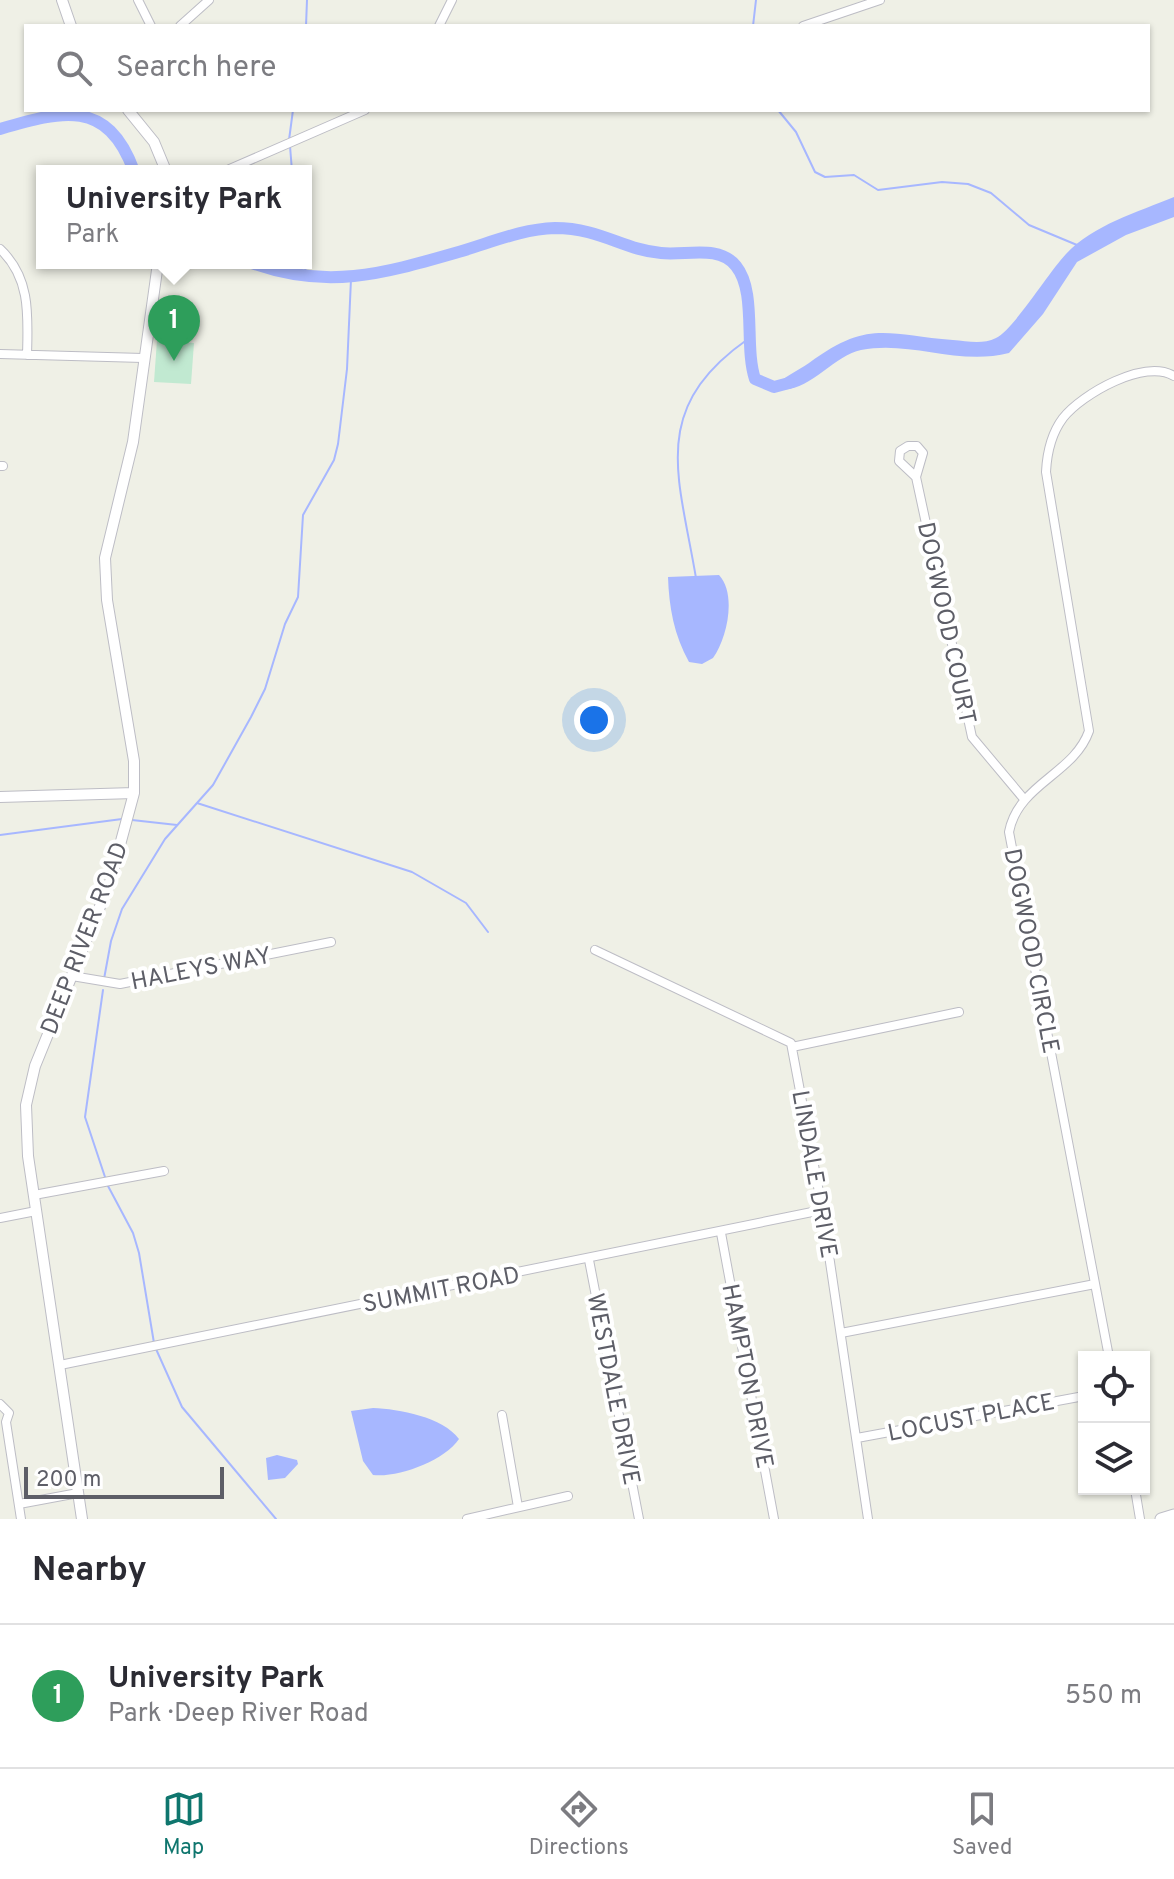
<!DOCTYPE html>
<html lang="en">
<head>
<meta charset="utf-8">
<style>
  :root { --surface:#fff; --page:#f7f7f7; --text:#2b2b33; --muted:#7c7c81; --line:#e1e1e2; --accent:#0f766e }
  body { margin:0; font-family:Overpass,sans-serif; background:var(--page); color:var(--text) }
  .controls { position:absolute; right:24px; bottom:24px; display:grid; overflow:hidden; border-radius:0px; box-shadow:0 2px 6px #0004 }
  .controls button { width:72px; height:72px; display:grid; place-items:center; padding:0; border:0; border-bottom:2px solid var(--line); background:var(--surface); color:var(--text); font:40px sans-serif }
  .scale { position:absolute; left:24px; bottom:20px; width:200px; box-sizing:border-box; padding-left:8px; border:4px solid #5d5e67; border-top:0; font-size:22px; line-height:28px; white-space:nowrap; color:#5d5e67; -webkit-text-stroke:6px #fff; paint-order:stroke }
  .you { position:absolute; left:594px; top:720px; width:28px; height:28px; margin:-20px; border:6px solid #fff; border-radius:50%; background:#1a73e8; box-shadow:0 0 0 12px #1a73e833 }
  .badge { display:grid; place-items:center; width:52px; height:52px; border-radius:50%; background:var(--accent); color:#fff; font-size:26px; font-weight:700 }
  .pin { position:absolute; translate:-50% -66px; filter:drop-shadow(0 2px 4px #0008) }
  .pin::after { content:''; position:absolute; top:42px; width:28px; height:24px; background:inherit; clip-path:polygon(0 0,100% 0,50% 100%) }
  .popup { position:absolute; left:36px; top:165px; width:276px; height:104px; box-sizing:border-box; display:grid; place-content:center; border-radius:0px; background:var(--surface); filter:drop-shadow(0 2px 6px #0005); font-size:26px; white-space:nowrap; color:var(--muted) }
  .popup b { font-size:30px; color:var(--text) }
  .popup::after { content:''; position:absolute; left:50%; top:100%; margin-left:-16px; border:16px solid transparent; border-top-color:var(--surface) }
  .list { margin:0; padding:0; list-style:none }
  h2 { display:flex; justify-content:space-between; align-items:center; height:104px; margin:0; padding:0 32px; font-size:34px }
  h2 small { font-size:26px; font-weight:400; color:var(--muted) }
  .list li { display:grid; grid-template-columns:52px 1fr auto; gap:24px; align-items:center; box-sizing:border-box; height:144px; padding:0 32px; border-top:2px solid var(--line) }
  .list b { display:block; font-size:30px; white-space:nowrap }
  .list p { margin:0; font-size:26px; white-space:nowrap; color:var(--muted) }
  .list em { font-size:26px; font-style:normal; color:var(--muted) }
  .icon { flex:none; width:44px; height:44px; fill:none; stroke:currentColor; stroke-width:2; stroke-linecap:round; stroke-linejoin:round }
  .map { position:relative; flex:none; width:1174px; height:1519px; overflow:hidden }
  .search { position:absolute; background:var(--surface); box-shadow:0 2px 6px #0004; left:24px; right:24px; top:24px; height:88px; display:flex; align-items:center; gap:20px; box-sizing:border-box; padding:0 28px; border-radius:0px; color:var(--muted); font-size:30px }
  .sheet { height:248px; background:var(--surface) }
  nav { display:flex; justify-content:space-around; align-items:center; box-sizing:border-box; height:112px; border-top:2px solid var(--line); background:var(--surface); font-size:22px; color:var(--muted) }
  nav a { display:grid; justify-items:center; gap:4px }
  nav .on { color:var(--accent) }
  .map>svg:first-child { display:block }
</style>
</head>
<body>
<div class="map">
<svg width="1174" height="1519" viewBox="0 0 1174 1519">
  <rect width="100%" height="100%" fill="#eff0e6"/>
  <path fill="#c1e9d1" d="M157 340 194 343 191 384 154 382Z"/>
  <path fill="#a7b7ff" d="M1174 197V217L1126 235 1077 262 1043 314 1009 353C957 366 910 340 861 350 833 355 803 400 774 387 784 377 797 371 809 363 869 319 886 335 953 340 967 341 982 345 996 338 1014 329 1048 273 1066 254 1093 225 1138 212 1174 197Z
    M719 575C737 594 727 639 713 658L702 664 689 662C674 635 669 607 668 577Z
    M373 1408C399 1409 443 1417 459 1439 444 1461 398 1478 373 1475L363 1461 351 1411Z
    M277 1455 297 1460 298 1464 285 1478 268 1480 266 1458Z"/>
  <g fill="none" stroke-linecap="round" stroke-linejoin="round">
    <path stroke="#a7b7ff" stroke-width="2" d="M306 26 307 0
      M753 26 756 0
      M778 110 796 132 815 172 825 177 854 175 878 190 942 182 968 184 991 193 1029 225 1077 245
      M289 140 293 110
      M290 146 292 171
      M304 263 307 278
      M696 578C679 476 648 409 748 339
      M197 803 412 872 466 903 488 932
      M132 820 177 825
      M0 835 122 819
      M104 979 111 941 122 909 165 839 213 785 251 717 265 689 285 624 298 597 303 515 334 460 338 444 347 369 351 279
      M103 990 85 1117 106 1180
      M108 1186 133 1233 139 1253 154 1343
      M156 1349 182 1407 276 1519"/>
    <path stroke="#a7b7ff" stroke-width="12" d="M0 129C62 111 107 98 134 171
      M252 263C326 290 382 274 455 253 488 244 520 229 555 228 600 228 624 250 661 253 685 256 719 244 736 266 757 292 744 346 755 379L774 387 789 383"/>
    <g stroke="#bdbdc5" stroke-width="10">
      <path id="minor" d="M138 0 151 26
        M180 26 209 0
        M439 26 452 0
        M803 26 880 0
        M225 171 365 110
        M0 249C31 278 28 316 27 355
        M0 354 143 358
        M0 466H3
        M916 477 923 453 917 446H908L900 451 899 461 916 477 972 737 1024 799
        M595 950 791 1043 822 1208 868 1519
        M72 976 120 984 331 942
        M792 1047 959 1012
        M34 1195 164 1171
        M0 1218 36 1211
        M721 1233 774 1519
        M589 1260 639 1519
        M841 1333 1095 1284
        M1109 1357 1009 832C1018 784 1074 774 1089 731L1046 472C1047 452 1051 434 1063 418 1082 394 1145 358 1174 376
        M60 1365 822 1210
        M0 1404 9 1413 6 1422 21 1519
        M502 1415 518 1507
        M857 1438 1084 1396
        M1135 1489 1140 1519
        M19 1504 78 1493
        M467 1519 568 1496"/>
    </g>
    <g stroke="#bdbdc5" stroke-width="12">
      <path id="tertiary" d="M62 0 71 26
        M128 110 154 142 166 171
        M0 797 134 793
        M82 1519 28 1156 26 1105 35 1066 110 882 134 793V761L107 600 105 558 133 442 158 263"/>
    </g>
    <g stroke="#bebec7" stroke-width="13">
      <path id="secondary" d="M1161 1519 1174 1515"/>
    </g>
    <use href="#minor" stroke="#fff" stroke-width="8"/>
    <use href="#tertiary" stroke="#fff" stroke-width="10"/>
    <use href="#secondary" stroke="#fff" stroke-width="11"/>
  </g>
  <g text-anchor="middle" stroke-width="8" stroke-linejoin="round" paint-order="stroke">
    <g font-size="24" fill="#5d5e67" stroke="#fff">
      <text transform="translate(947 623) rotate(78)" y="8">DOGWOOD COURT</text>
      <text transform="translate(84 938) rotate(-69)" y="8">DEEP RIVER ROAD</text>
      <text transform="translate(1032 951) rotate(79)" y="8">DOGWOOD CIRCLE</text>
      <text transform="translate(201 968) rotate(-11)" y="8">HALEYS WAY</text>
      <text transform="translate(815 1174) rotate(80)" y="8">LINDALE DRIVE</text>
      <text transform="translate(441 1289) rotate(-11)" y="8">SUMMIT ROAD</text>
      <text transform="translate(748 1376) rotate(79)" y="8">HAMPTON DRIVE</text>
      <text transform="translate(614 1389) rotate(79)" y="8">WESTDALE DRIVE</text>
      <text transform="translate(971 1417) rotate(-11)" y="8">LOCUST PLACE</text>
    </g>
  </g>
</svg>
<div class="controls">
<button><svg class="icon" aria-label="locate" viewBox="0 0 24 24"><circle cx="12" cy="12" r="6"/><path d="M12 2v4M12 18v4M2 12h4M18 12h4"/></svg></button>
<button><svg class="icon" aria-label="layers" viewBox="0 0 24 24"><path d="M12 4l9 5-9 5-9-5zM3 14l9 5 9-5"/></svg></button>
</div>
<div class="scale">200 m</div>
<div class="you"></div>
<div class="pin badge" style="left:174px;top:361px;background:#2e9e5b">1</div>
<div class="popup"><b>University Park</b>Park</div>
<div class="search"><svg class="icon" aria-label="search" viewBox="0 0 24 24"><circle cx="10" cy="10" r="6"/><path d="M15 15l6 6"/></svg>Search here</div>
</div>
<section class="sheet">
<h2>Nearby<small></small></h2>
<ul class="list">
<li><span class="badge" style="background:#2e9e5b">1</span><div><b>University Park</b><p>Park · Deep River Road</p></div><em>550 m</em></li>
</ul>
</section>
<nav>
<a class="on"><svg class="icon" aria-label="map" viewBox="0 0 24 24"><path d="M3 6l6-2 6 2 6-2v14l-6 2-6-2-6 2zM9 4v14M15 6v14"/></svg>Map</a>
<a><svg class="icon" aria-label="directions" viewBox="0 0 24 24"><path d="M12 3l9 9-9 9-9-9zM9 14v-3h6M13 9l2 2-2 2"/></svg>Directions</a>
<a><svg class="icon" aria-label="saved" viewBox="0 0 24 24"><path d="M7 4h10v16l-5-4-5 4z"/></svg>Saved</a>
</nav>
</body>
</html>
